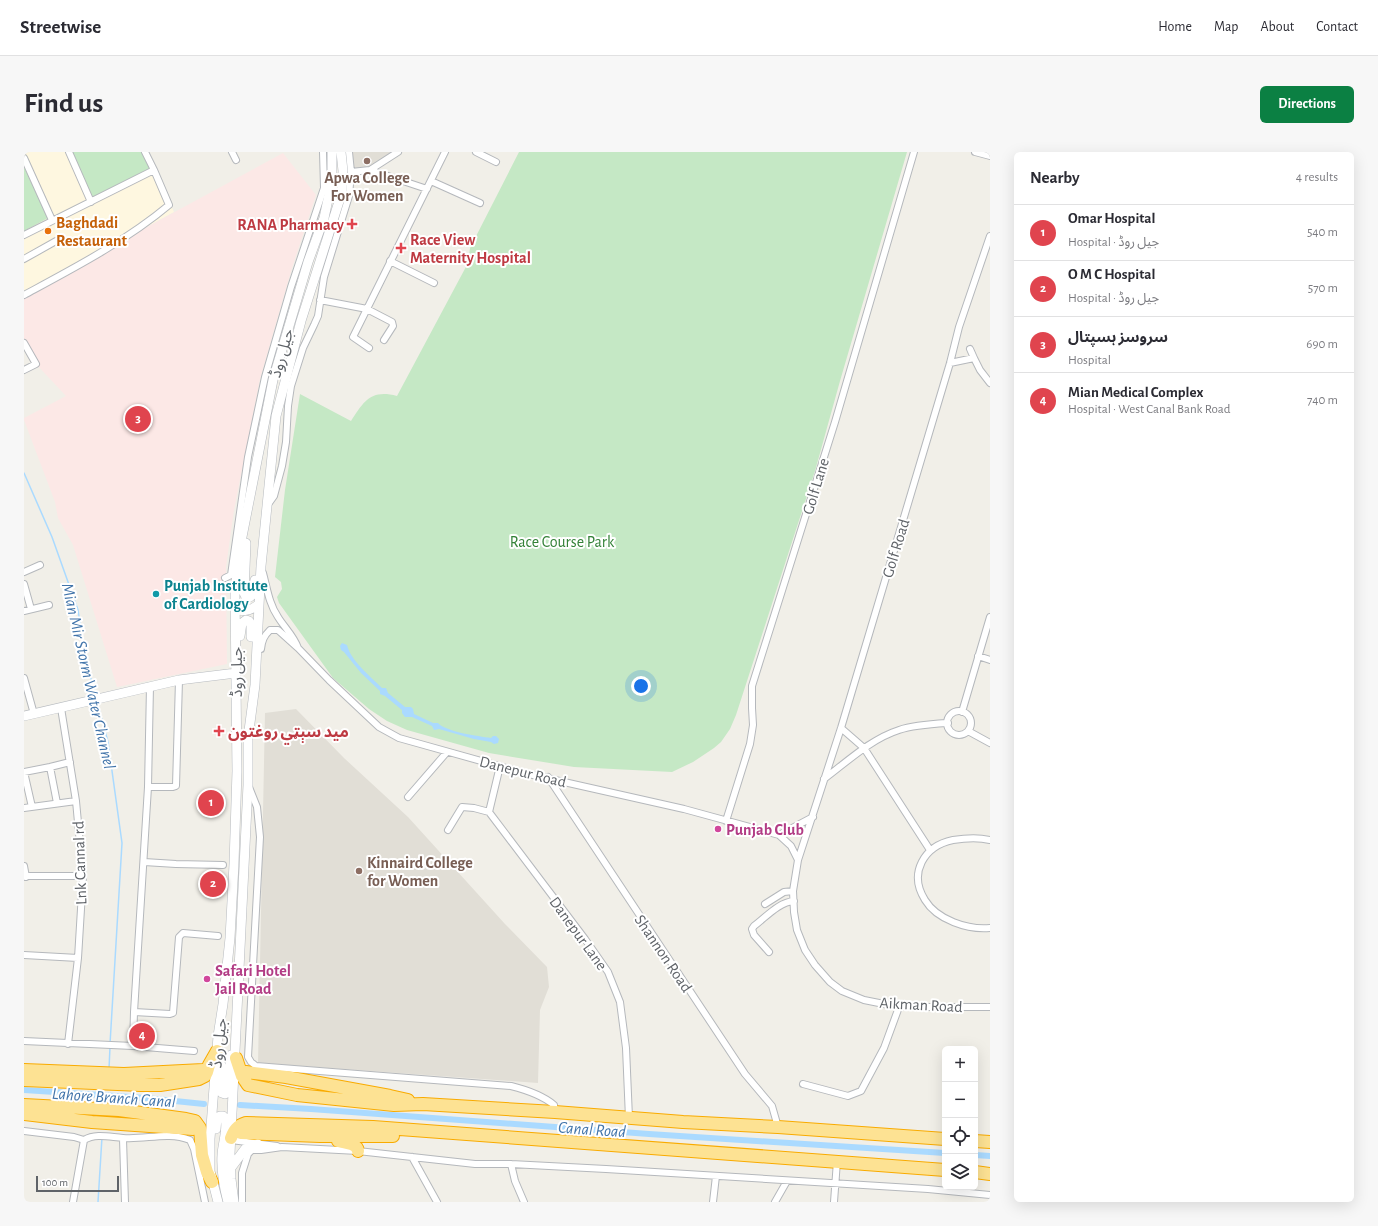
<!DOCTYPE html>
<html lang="en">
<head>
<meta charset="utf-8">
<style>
  :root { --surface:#fff; --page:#f7f7f7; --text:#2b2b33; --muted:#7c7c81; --line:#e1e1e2; --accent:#0b8043 }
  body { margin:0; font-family:"Alegreya Sans","Noto Sans Arabic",sans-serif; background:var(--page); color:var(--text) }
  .controls { position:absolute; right:12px; bottom:12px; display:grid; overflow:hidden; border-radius:6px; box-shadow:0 4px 16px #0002 }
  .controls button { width:36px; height:36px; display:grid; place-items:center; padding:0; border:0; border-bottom:1px solid var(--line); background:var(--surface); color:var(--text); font:20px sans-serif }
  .scale { position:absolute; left:12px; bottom:10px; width:83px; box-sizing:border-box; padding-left:4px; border:2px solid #5f6368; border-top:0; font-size:11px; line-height:14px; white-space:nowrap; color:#5f6368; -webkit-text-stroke:3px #fff; paint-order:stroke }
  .you { position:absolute; left:617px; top:534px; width:14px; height:14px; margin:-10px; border:3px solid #fff; border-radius:50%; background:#1a73e8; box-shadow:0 0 0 6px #1a73e833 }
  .badge { display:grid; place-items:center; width:26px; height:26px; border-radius:50%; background:var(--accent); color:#fff; font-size:13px; font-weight:700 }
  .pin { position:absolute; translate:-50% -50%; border:2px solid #fff; box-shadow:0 1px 4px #0006 }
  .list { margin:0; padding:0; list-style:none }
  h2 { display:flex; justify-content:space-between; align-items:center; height:52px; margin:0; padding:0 16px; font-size:17px }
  h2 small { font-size:13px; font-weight:400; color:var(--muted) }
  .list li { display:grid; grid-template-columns:26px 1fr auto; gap:12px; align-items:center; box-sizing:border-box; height:56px; padding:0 16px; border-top:1px solid var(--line) }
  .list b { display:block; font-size:15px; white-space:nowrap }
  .list p { margin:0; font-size:13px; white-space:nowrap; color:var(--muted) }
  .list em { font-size:13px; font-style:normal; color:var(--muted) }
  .icon { flex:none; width:22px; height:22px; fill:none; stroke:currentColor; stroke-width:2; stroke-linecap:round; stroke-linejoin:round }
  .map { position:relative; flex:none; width:966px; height:1050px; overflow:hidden; border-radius:6px }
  header { display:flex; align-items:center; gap:24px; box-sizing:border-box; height:56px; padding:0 20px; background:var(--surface); border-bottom:1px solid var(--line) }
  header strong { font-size:19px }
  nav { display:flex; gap:22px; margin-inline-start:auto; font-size:14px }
  .intro { display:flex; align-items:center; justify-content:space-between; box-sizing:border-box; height:96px; padding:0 24px }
  h1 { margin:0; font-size:28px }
  .button { padding:10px 18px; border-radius:6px; background:var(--accent); color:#fff; font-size:14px; font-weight:700 }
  main { display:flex; gap:24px; padding:0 24px }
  aside { flex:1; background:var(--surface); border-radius:6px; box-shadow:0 4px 16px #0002 }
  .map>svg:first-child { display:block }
</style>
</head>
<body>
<header>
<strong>Streetwise</strong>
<nav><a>Home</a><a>Map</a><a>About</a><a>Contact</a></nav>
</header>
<div class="intro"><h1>Find us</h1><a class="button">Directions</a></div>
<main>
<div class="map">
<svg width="966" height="1050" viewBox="0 0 966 1050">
  <rect width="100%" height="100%" fill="#f1efe8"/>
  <path fill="#fef7e0" d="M0 0H45L67 49 130 18 150 60 0 142Z"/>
  <path fill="#e1ded6" d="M325 0H374L346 18 327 20Z
    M272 557 320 606 384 665 481 772 523 815 525 835 516 858 514 931 234 911 241 561Z"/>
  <path fill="#fce8e6" d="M259 1 292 43 268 116 236 227 210 358 202 415 203 512 93 535 49 393 34 366 31 350 0 268V266L42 244 12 212 0 191V142Z"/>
  <path fill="#c5e8c5" d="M47 0H118L127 18 69 46Z
    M495 0H883L816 229 791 319 712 563 706 577 697 590 690 596 669 610 648 620 550 615 465 601 383 578 363 569 345 557 309 526 255 451 253 445 258 437 257 430 251 425 261 338 276 242 327 269C340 249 347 237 373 244L444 111 446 96Z
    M0 15 24 66 0 79Z"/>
  <path fill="#aadaff" d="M318 491 323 493C327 509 346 524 358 536H362L364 541 381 555H387L389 557 390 562 409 571H414C422 580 454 584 467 586L469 584H472L475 587 474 591 470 592 467 590 450 587 415 577 410 578 408 574 388 565H381L378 561V558L361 544 356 542V539L337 521 320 500 317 498 316 494Z"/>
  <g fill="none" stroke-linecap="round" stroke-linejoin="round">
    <path stroke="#aadaff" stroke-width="1.5" d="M0 321 28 385 54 458 62 509 72 545
      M73 550 84 590 98 691 86 892
      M85 917 86 895
      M74 1050 78 985"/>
    <path stroke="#aadaff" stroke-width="6" d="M0 938 122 946 180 952
      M216 953 287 957 625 982 921 1001
      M951 1003 966 1004"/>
    <g stroke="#b5b8bc" stroke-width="8">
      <path id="street" d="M45 0 67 50
        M208 0 212 8
        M452 0 472 10
        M951 0 966 4
        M0 6 28 68
        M346 18 403 37
        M327 20 346 18 374 0
        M407 29 456 51
        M0 83 130 18 121 0
        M0 107 32 89
        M366 109 410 131
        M0 143C50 116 102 89 145 53L130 18
        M296 148 343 157 368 170 369 174 360 188
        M0 191 12 212 0 218
        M345 196 329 185 421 0
        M946 197 950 206
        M926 211 950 206 956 218 966 231
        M245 351 250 344 258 314 262 290 264 254 267 234 279 196 290 173 294 164 300 125 325 44 327 20 325 0
        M0 420 16 413
        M201 426 207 423 224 305 241 225 267 135 300 36 299 0
        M0 432 7 457
        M0 459 25 453
        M274 496 305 528 355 575 375 586 500 621 660 657 755 683 767 694 774 708 769 739 770 760 773 778 781 798 791 813 806 830 818 839 840 848 875 855H966
        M237 497C238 488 240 484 246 478H254L274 496C270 484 260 475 254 465 245 452 243 436 239 421
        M954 504 966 508
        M0 526 10 562
        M37 556 52 649 59 724 54 806 44 892
        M923 571a12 12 0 1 1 24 0a12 12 0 1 1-24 0Z
        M938 560 966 465
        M817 576 840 596 906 698
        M944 579 966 591
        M476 614 465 660 561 787 584 820 596 850 602 896 605 966
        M26 615 33 651
        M0 620 26 615 46 610
        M0 620 8 655
        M524 625 721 922 748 954 754 975
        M800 627C824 609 847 587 875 578 890 573 908 572 924 571
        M124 635H149L152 634 155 528
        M225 635 233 655 236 685 224 905 227 910 232 914 487 934C503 938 518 943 530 953L531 960
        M384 645 423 600
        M0 656 52 649
        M702 669 726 592 729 573 728 556V534L811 270 890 0
        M424 678 438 655 450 656 465 660
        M755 683 789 665
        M966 688C953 685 942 686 929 688 900 694 884 721 901 748 913 768 944 778 966 776
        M774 708 817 576 926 211 935 175 966 84
        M120 710 152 712 199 713
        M0 714 2 725
        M0 724H59
        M741 752 760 740 769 739
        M745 800 730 783 728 777 730 774C742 765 755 750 770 749
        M0 803 54 806
        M110 860 146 862 149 861 155 785 159 781 194 784
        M0 889 109 894 170 899
        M109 894 110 860 124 635 126 534
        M779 932 824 944 837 939 860 896 875 855
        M0 979 50 985 60 988
        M99 987 101 1050
        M60 988C72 981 85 985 99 986 122 988 143 979 166 988L170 997 181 1050
        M207 988 253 994
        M388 1005 413 1050
        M487 1012 491 1029 500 1050
        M49 1050 60 988
        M218 1050V1021L224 1002 228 998H237L258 995 334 999 451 1012H487L582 1017 904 1037 966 1043
        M689 1050 692 1024
        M751 1050 763 1029
        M810 1050 813 1009"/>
    </g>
    <g stroke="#b6babf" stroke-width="10">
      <path id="secondary" d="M222 391 220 441 222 445H226L228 443 231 428
        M211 455C219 462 227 458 234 453
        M216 484 218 471 222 468 225 469 227 473V485
        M0 564 155 528 212 521V516
        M197 913 196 939 198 941 201 942 203 939 207 903
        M192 977 193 966 196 964H199C206 970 198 994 198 1003 197 1019 200 1035 204 1050
        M206 1017 221 997 234 992
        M194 1050 186 1019V987L194 884 199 852 206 786 210 712 213 619 211 442 215 400 249 228 284 110 300 66 306 38 308 23V0
        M210 1050 207 1027 206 1002 224 633V586L231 533 237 414 252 264 277 169 318 40 319 19 317 0"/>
    </g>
    <g stroke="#f9ab00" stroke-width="14">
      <path id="highway" d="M212 906 218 924 224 933 273 943 370 953 399 952 531 960 659 970 754 975 921 987
        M0 918 100 922 179 918
        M222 920 262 925 366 944 384 948
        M0 928 117 933H136L175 927 181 924 183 920 185 913 193 899
        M0 953 95 958 162 967 171 969 176 976 178 1003 183 1020 188 1030
        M0 962 68 970 169 977
        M217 981 296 984H369
        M207 986C210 978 213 974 222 971L349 975 921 1018
        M314 989C322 991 333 991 334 999
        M951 989 966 990
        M951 1020 966 1022"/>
    </g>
    <use href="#street" stroke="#fff" stroke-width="6"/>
    <use href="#secondary" stroke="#fff" stroke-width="9"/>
    <use href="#highway" stroke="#fde293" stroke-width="12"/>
  </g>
  <g fill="#8d6e63" stroke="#fff" stroke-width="1.5">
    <circle cx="343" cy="9" r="4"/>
    <circle cx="335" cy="719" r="4"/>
  </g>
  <g fill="#e0444e" stroke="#fff" stroke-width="1.5">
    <path d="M326 66h4v4h4v4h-4v4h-4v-4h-4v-4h4z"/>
    <path d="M375 90h4v4h4v4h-4v4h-4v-4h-4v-4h4z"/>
    <path d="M193 573h4v4h4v4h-4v4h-4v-4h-4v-4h4z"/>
  </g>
  <circle fill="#e8710a" stroke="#fff" stroke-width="1.5" cx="24" cy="79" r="4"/>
  <circle fill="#0f9aa8" stroke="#fff" stroke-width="1.5" cx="132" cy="442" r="4"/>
  <g fill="#d1479c" stroke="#fff" stroke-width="1.5">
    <circle cx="694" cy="677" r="4"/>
    <circle cx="183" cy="827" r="4"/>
  </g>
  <g text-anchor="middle" stroke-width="4" stroke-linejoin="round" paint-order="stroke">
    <g font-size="16" font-weight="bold" fill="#785e54" stroke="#fff">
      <text x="343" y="31">Apwa College<tspan x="343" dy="18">For Women</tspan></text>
      <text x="343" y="716" text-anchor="start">Kinnaird College<tspan x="343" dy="18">for Women</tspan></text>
    </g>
    <g font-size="16" font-weight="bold" fill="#c56008" stroke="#fff" text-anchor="start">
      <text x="32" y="76">Baghdadi<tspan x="32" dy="18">Restaurant</tspan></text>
    </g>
    <g font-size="16" font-weight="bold" fill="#be3a42" stroke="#fff" text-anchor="start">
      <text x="320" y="78" text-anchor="end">RANA Pharmacy</text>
      <text x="386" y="93">Race View<tspan x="386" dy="18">Maternity Hospital</tspan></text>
      <text x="204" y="585">مید سېټي روغتون</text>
    </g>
    <g font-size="16" fill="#5f6368" stroke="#fff">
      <text transform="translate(257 201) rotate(-74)" y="6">جیل روڈ</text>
      <text transform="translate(791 334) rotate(-73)" y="6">Golf Lane</text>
      <text transform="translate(871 396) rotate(-73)" y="6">Golf Road</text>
      <text transform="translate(212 520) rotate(-90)" y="6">جیل روڈ</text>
      <text transform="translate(499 619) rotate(14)" y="6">Danepur Road</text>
      <text transform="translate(55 711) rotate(-92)" y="6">Lnk Cannal rd</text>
      <text transform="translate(555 781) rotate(54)" y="6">Danepur Lane</text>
      <text transform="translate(640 801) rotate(56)" y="6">Shannon Road</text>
      <text transform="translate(897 852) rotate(3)" y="6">Aikman Road</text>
      <text transform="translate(194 891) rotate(-84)" y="6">جیل روڈ</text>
    </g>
    <g font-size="16" fill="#348238" stroke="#fff">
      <text x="538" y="395">Race Course Park</text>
    </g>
    <g font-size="16" font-weight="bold" fill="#0d838f" stroke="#fff" text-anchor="start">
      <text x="140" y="439">Punjab Institute<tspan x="140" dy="18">of Cardiology</tspan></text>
    </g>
    <g font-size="16" font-weight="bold" fill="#b23c85" stroke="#fff" text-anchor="start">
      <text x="702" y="683">Punjab Club</text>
      <text x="191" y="824">Safari Hotel<tspan x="191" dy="18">Jail Road</tspan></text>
    </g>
    <g font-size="17" font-style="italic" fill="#4174aa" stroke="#fff">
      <text transform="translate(65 524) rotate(77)" y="6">Mian Mir Storm Water Channel</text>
      <text transform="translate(90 945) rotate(4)" y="6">Lahore Branch Canal</text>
      <text transform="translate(568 977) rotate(4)" y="6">Canal Road</text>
    </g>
  </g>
</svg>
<div class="controls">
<button>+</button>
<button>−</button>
<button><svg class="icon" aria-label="locate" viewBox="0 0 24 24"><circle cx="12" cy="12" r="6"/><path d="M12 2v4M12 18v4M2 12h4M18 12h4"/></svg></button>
<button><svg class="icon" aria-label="layers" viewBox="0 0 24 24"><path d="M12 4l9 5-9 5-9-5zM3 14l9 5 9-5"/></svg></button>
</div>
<div class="scale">100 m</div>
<div class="you"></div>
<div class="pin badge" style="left:187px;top:651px;background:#e0444e">1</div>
<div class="pin badge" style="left:189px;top:732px;background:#e0444e">2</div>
<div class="pin badge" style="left:114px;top:267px;background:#e0444e">3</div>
<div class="pin badge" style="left:118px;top:884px;background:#e0444e">4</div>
</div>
<aside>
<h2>Nearby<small>4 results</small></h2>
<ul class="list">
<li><span class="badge" style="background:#e0444e">1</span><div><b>Omar Hospital</b><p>Hospital · جیل روڈ</p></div><em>540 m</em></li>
<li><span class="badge" style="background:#e0444e">2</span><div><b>O M C Hospital</b><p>Hospital · جیل روڈ</p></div><em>570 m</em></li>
<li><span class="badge" style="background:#e0444e">3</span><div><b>سروسز ہسپتال</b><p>Hospital</p></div><em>690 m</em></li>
<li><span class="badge" style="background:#e0444e">4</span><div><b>Mian Medical Complex</b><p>Hospital · West Canal Bank Road</p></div><em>740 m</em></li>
</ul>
</aside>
</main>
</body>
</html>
